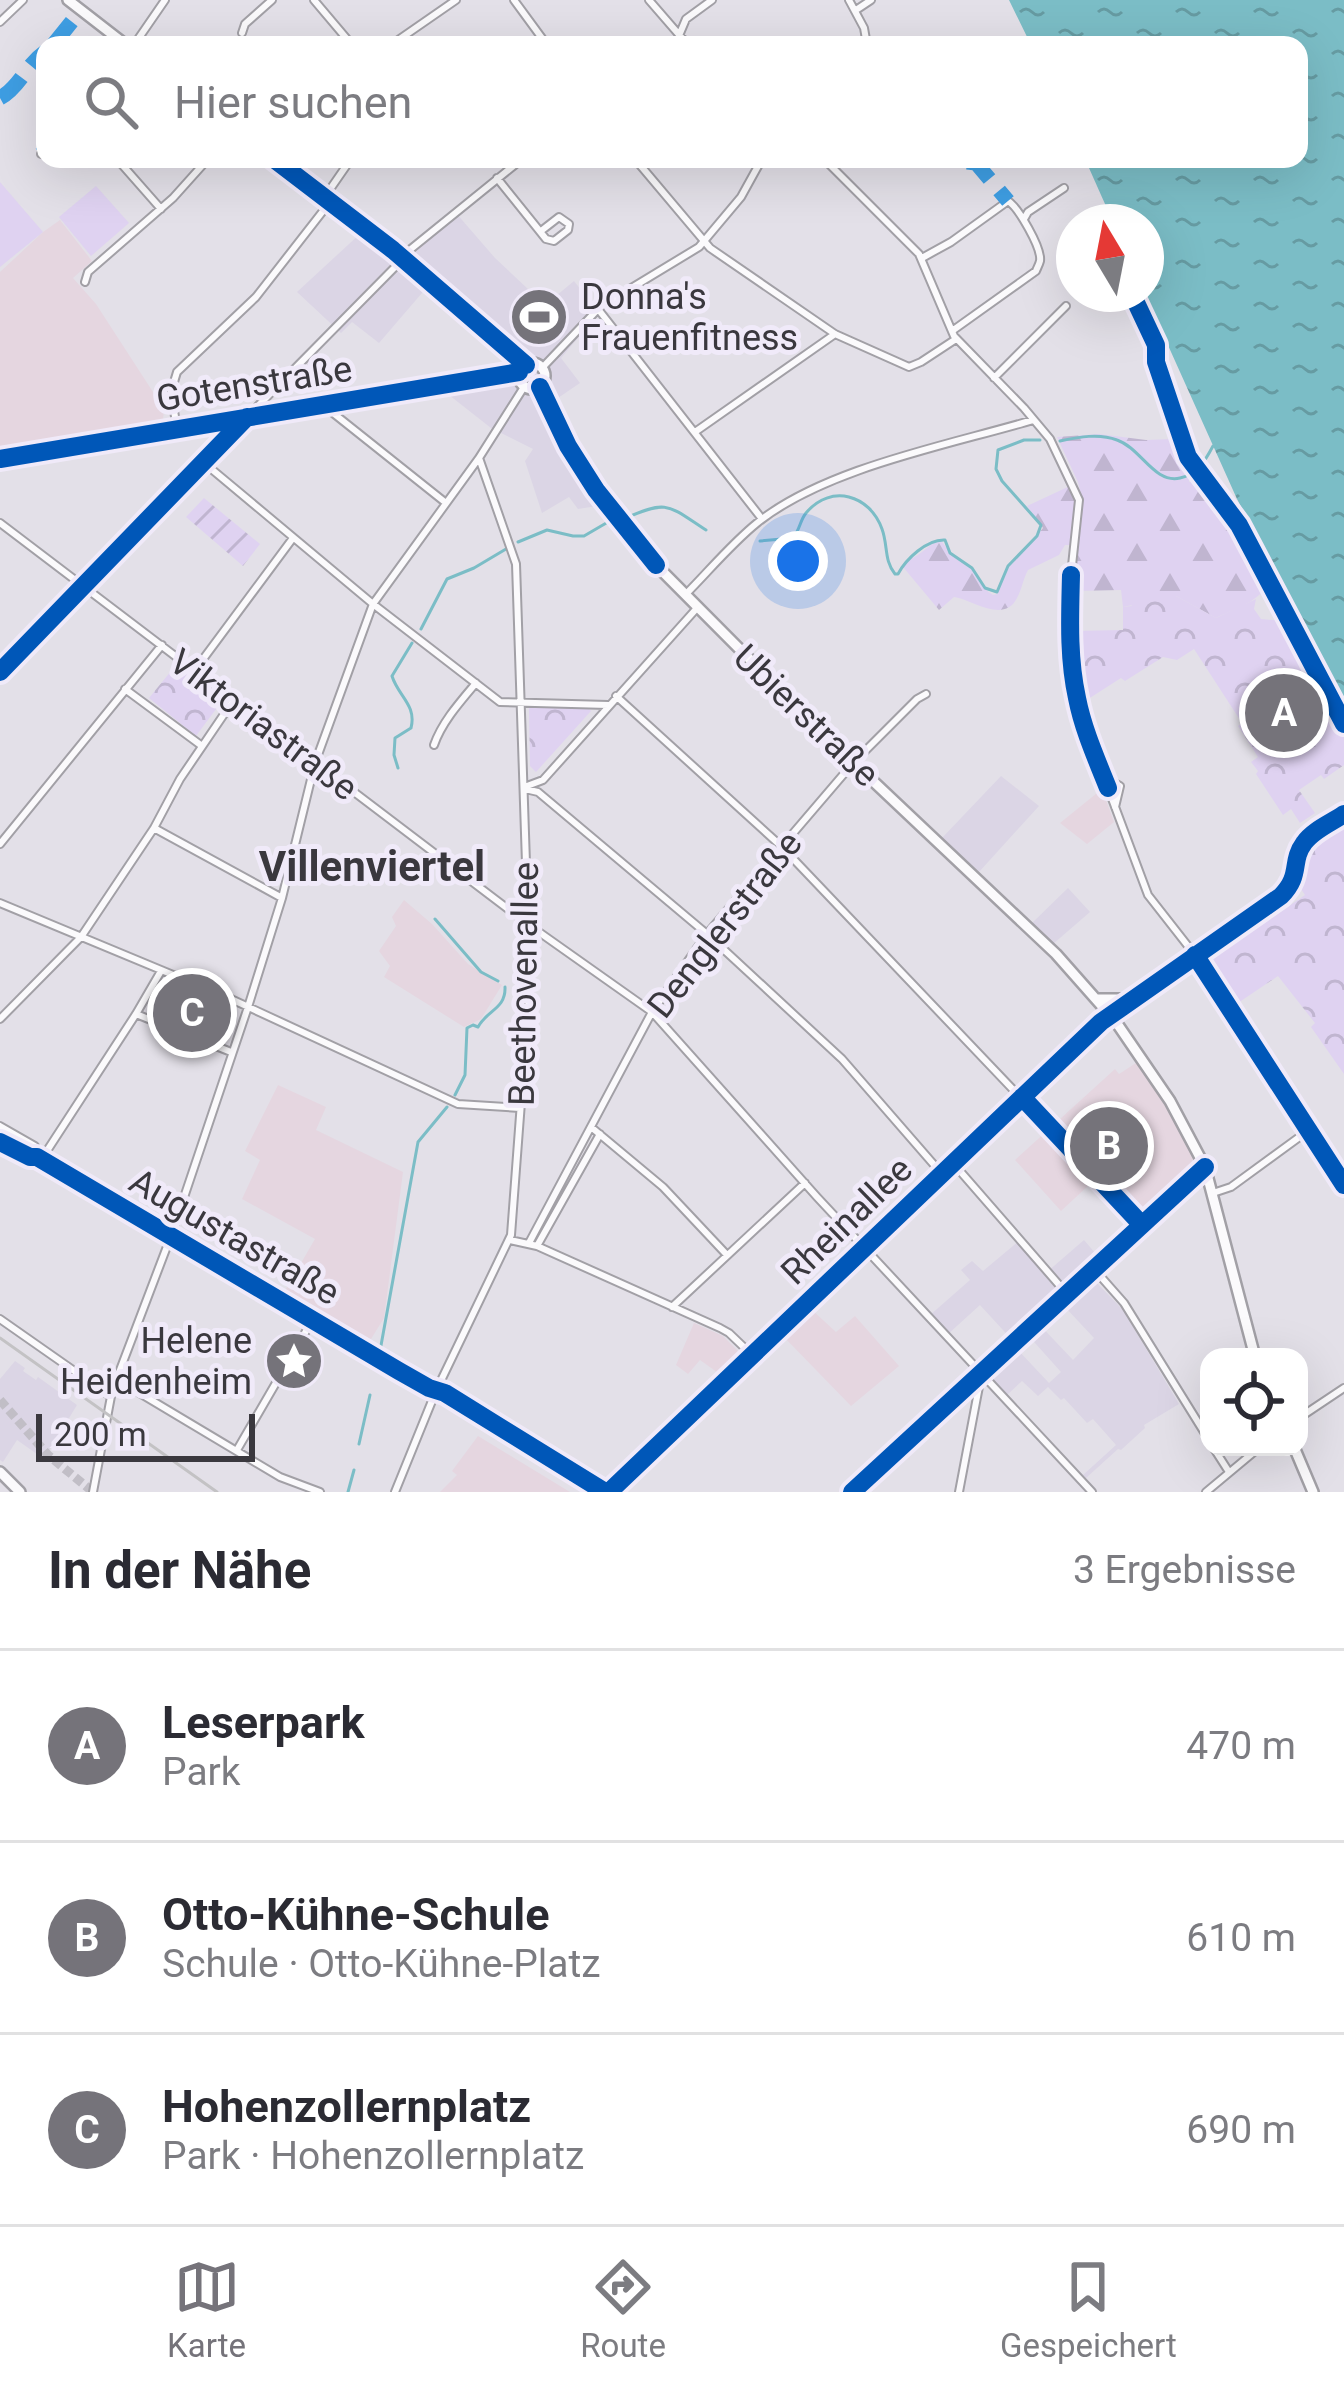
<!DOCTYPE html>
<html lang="de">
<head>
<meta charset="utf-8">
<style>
  :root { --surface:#fff; --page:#f7f7f7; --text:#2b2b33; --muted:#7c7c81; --line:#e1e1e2; --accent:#75737a }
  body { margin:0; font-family:Roboto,sans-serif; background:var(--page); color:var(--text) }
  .controls { position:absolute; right:36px; bottom:36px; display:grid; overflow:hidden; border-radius:24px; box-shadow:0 12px 48px #0002 }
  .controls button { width:108px; height:108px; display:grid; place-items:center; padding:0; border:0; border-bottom:3px solid var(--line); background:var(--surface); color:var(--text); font:60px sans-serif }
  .compass { position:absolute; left:1056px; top:204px; width:108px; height:108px; border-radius:50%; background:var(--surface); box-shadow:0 12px 48px #0002; rotate:350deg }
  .scale { position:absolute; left:36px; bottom:30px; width:219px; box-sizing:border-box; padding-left:12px; border:6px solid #3a383e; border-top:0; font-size:33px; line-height:42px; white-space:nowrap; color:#3a383e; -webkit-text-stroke:9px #f0eaf9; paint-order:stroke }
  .you { position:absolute; left:798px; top:561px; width:42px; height:42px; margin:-30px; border:9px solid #fff; border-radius:50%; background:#1a73e8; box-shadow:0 0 0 18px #1a73e833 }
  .badge { display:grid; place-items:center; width:78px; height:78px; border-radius:50%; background:var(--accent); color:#fff; font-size:39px; font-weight:700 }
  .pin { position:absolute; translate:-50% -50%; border:6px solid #fff; box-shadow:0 3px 12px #0006 }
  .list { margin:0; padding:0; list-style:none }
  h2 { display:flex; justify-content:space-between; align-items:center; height:156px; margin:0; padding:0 48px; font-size:51px }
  h2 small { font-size:39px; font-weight:400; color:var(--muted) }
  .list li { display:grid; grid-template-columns:78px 1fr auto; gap:36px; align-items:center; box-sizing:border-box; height:192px; padding:0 48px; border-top:3px solid var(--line) }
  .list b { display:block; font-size:45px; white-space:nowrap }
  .list p { margin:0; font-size:39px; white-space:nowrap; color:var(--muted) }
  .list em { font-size:39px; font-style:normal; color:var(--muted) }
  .icon { flex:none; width:66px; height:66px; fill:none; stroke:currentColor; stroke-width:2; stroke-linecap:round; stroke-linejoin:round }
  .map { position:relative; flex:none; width:1344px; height:1492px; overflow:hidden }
  .search { position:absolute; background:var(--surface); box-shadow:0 12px 48px #0002; left:36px; right:36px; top:36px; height:132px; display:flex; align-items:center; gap:30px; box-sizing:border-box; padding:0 42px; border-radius:24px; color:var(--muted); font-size:45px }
  .sheet { height:732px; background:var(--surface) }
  nav { display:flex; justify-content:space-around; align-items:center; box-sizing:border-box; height:168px; border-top:3px solid var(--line); background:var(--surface); font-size:33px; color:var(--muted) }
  nav a { display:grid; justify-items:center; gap:6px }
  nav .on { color:var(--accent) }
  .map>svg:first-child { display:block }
</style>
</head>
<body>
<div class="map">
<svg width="1344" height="1492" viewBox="0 0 1344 1492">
  <defs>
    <pattern id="forest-firs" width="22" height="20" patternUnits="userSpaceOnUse" patternTransform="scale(3)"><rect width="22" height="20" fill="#dfd2f1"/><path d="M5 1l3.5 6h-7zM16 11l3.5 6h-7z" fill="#c0b5d0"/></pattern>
    <pattern id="park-crowns" width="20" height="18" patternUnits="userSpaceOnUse" patternTransform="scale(3)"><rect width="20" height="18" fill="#dfd2f1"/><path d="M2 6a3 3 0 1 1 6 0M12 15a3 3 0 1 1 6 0" fill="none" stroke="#c0b5d0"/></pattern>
    <pattern id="garden-furrows" width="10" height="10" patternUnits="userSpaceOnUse" patternTransform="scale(3)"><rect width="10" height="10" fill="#dfd2f1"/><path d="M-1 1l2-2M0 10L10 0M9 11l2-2" fill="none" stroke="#c0b5d0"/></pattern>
    <pattern id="water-ripples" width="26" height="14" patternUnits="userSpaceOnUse" patternTransform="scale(3)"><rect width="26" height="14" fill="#7bbdc6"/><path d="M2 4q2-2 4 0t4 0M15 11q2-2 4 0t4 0" fill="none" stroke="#669ba2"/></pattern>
  </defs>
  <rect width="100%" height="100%" fill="#e3e0e8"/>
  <path fill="#dbd5e5" d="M456 213 495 258 545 305 574 281 599 313 561 358 580 383 555 400 610 499 597 506 578 509 569 497 542 513 525 461 533 449 491 428 449 395 508 385 515 363 428 286 379 343 352 322 341 333 297 292 362 232 402 261Z
    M1001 776 1039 806 979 872 942 838Z
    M1068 888 1090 912 1053 944 1032 923Z
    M1020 1240 1047 1272 1084 1240 1102 1261 1037 1322 1073 1360 1094 1338 1064 1306 1091 1281 1096 1282 1123 1310 1179 1404 1144 1425 1145 1428 1121 1450 1118 1449 1086 1478 1083 1475 1116 1445 1093 1419 1087 1423 1064 1398 1061 1400 1048 1387 1038 1396 1022 1381 1007 1395 989 1376 1017 1349 1049 1383 1061 1372 1026 1333 1014 1342 980 1305 947 1335 929 1316 970 1280 961 1270 972 1261 983 1271Z
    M15 1361 25 1368 23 1371 36 1380 38 1377 77 1405 44 1459 17 1440 3 1462 0 1460V1379Z"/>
  <path fill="#e5d6e0" d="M60 220 92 261 73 278 96 304 164 409 163 420 0 447V272L43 232Z
    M1102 789 1114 822 1087 844 1060 823Z
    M404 900 432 924 468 964 502 985 481 1019 464 1027 384 977 390 966 379 951 396 926 392 917Z
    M1136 1063 1164 1102 1197 1163 1196 1166 1145 1213H1141L1102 1173 1061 1211 1015 1160 1115 1069 1119 1074Z
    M278 1085 326 1107 316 1130 403 1172 384 1318 371 1339 323 1318 283 1294 315 1239 242 1199 260 1160 245 1151Z
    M811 1309 836 1332 855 1316 899 1366 851 1406 782 1335Z
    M694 1323 723 1336 741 1354 721 1375 700 1360 688 1374 676 1365Z
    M478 1436 570 1492H440L457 1475 452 1471Z"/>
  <path fill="url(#forest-firs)" d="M1099 434 1146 440 1172 439 1190 478 1189 482H1192C1219 515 1247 547 1267 585 1257 603 1234 609 1216 618L1176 596 1123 607 1121 590 1074 591 1083 503 1078 482 1057 437Z
    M1072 485 1077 503 1072 545H1065L1059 555 1028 570C1023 579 1022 589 1017 598 1004 624 973 600 954 597L939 610 903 567 909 559C921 556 929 543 941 540 949 554 961 558 972 570 981 580 981 588 993 595L997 594 1009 567 1043 528 1027 506Z"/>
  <path fill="url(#park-crowns)" d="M1148 592 1176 596 1216 618 1256 599 1254 609 1261 619 1285 621 1344 736V765L1324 779 1321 775 1299 790 1315 813 1300 823 1291 809 1283 815 1256 774 1258 771 1251 762 1258 757 1238 726 1242 723 1194 649 1177 660 1163 657 1125 681 1121 678 1082 703 1075 676 1073 631 1123 630V607L1131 606Z
    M176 665 222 701 196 736 149 698Z
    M534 705 589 709 591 711 536 772 530 766 529 708Z
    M1344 824V1074L1311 1027 1315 1023 1278 976 1235 1005 1208 962 1305 895 1299 886 1310 847Z
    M171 982 234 1006 236 1010 225 1042 221 1044 150 1014 148 1008 165 984Z"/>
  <path fill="url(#garden-furrows)" d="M204 498 260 544 243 566 186 517Z"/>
  <path fill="#dfd2f1" d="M0 182 43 232 0 267Z
    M96 186 129 223 91 256 59 217Z"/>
  <path fill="url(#water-ripples)" d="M1009 0H1344V699L1342 700 1237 499 1145 294 1146 222H1113L1085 159H1299V45H1031Z"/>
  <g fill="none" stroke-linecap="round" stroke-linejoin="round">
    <path stroke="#7bbdc6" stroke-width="3" d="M1060 441C1079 437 1099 433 1117 440 1141 448 1154 484 1180 478 1198 474 1205 461 1213 446
      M626 518C668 499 669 506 706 530
      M760 541 793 538C800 530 800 520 806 513 831 483 870 495 882 529 888 545 884 561 895 574H898C906 559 927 539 945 540L950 553 972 568 985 588 997 592 1008 566 1037 536 1041 525 1002 481 996 469 998 450 1024 440H1040
      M518 542 547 530 573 536H584L608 522
      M421 629 447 579 474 568 506 549
      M398 768 394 755 395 738 411 728C417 705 398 696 392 676L412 643
      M435 919 481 972 498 981
      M455 1095 465 1075 467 1028 473 1025 478 1027C487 1010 506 1009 505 987
      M380 1351 418 1142 447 1107
      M359 1444 370 1395
      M348 1492 354 1470"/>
    <path stroke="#c1bec6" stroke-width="9" stroke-dasharray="9 4.5" stroke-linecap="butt" d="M0 1400 48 1455 93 1492"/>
    <g stroke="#a2a0a6" stroke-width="10">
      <path id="street" d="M314 0 352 45
        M514 0 547 45
        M649 0 688 45
        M849 0 864 28 867 45
        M856 10 871 0
        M0 22 23 0
        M242 33 245 24 272 0
        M134 45 165 0
        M391 45 456 0
        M675 45 686 19 712 0
        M41 154 45 150
        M117 159 161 209
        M635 159 710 248 835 334 909 367 921 362 956 339
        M824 159 919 254 954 336 1024 408 1050 439 1079 500 1071 575
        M965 159 967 162
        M497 178 546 239 554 241 568 230 569 224 559 217 541 231
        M324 198 351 159
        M1024 219 1028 212 1064 188
        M922 258 951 242 1008 201C1018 207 1042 248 1040 261 1039 265 1037 268 1036 271L952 331
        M85 282 88 272 173 198 208 159
        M598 309 762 519
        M542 368 600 307 699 247 741 197 762 159
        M994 378 1066 306
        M323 405 446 503
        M177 429 171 392 177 372 256 297 330 202
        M695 432 835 334
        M0 459 519 372
        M203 462 373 604 500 702 608 705
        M0 523 529 925 652 1012 817 1197 1092 1492
        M685 595C708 572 731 544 757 523 825 468 949 445 1033 420
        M195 670 293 538
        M0 672 104 562 397 265 401 257 522 159
        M125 689 202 746
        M616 696 781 846 1142 1225
        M434 745C442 722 460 702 476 683
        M527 786 543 780 697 608
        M525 789 538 792 707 934 842 1059 942 1174
        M1115 807 1120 786 1113 782 1108 788 1148 895 1195 955 1344 1185
        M154 828 282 898
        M0 844 162 645
        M0 903 231 999 458 1104 520 1108
        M136 1014 231 1052
        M0 1019 81 937 154 828 180 779 233 701
        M0 1126 35 1146 37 1157
        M591 1127 663 1187 727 1255
        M0 1142 30 1157H37L399 1371 429 1388 445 1393 605 1492
        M41 1160 136 1014 161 971
        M953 1163 1067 1294
        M1213 1193 1231 1187 1309 1130
        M510 1240 537 1246 720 1328 729 1333 752 1355
        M529 1243 652 1012 707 934 854 762 917 699 926 694
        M537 1246 600 1134
        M1094 1269 1124 1303 1209 1440
        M672 1307 805 1183
        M0 1319 110 1396
        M116 1379 280 1477 320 1492
        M1299 1418 1344 1388
        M1213 1447 1229 1472
        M237 1450 313 1319
        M93 1492 112 1391 171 1236 248 1007 282 898 315 763 373 604 479 458 524 387
        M395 1492 436 1391 511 1235 530 983 516 564 479 458
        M852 1492 1205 1167
        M959 1492 981 1376
        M1206 1492 1260 1447"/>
    </g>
    <g stroke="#a2a0a6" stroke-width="14">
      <path id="secondary" d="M68 0 126 45
        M274 159 393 250 526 365
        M519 376a13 13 0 1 1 26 0a13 13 0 1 1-26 0Z
        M540 387 568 446 596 490 656 565 838 748 1056 954 1116 1022 1170 1101 1205 1167 1255 1357
        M1097 999H1132
        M1294 1447 1313 1492
        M0 1472 20 1492
        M609 1492 1101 1022 1281 896C1302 875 1290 862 1304 843 1313 830 1331 823 1344 814"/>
    </g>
    <use href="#street" stroke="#fbfafc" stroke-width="6"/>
    <use href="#secondary" stroke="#fbfafc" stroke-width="9"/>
    <path stroke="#c3c2c4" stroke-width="3" d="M0 1338 217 1492"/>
    <path stroke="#3e9ee3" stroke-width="15" stroke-dasharray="30 15" stroke-linecap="butt" d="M53 45 81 10
      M0 98C20 87 25 66 45 52
      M41 154 45 150
      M967 162 976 163 1008 201"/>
    <g stroke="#f0eaf9" stroke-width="26">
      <path id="cycleway" d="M274 159 393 250 526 365
        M1132 294 1156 345V362L1188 457 1239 525 1344 724
        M540 387 568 446 596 490 656 565
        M0 459 519 372
        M1071 575C1070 616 1068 657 1077 698 1083 729 1096 758 1108 788
        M0 672 247 417
        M1195 955 1344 1185
        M1022 1097 1142 1225
        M0 1142 30 1157H37L399 1371 429 1388 445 1393 605 1492
        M609 1492 1101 1022 1281 896C1302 875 1290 862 1304 843 1313 830 1331 823 1344 814
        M852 1492 1205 1167"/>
    </g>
    <use href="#cycleway" stroke="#0057b8" stroke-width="18"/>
  </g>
  <defs>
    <g id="stadium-disc" transform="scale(3)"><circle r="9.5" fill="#75737a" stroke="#f0eaf9"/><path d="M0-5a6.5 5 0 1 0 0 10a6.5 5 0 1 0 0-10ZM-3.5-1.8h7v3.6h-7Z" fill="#fff"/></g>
    <g id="sight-disc" transform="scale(3)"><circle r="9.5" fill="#75737a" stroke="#f0eaf9"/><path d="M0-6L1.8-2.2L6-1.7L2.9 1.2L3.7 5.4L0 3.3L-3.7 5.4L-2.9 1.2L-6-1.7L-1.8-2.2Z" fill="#fff"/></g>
  </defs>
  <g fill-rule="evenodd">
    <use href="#stadium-disc" x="539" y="317"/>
    <use href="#sight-disc" x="294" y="1361"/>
  </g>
  <g text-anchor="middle" stroke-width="10" stroke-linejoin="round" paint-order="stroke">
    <g font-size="36" fill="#3a383e" stroke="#f0eaf9" text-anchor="start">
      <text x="581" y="309">Donna's<tspan x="581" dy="41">Frauenfitness</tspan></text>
      <text x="252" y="1353" text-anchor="end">Helene<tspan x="252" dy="41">Heidenheim</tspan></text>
    </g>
    <g font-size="36" fill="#3a383e" stroke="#f0eaf9">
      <text transform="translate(254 383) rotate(-9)" y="13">Gotenstraße</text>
      <text transform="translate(807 715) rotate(44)" y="13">Ubierstraße</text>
      <text transform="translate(264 724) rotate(37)" y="13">Viktoriastraße</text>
      <text transform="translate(724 924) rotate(-52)" y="13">Denglerstraße</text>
      <text transform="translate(523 984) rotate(-89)" y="13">Beethovenallee</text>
      <text transform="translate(846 1220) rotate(-44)" y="13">Rheinallee</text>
      <text transform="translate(235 1236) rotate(30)" y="13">Augustastraße</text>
    </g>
    <g font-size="42" font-weight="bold" fill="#3a383e" stroke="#f0eaf9">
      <text x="372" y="881">Villenviertel</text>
    </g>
  </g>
</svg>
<div class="controls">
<button><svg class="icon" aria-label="locate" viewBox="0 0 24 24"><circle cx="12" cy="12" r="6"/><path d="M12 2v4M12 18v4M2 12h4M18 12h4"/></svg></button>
</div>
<svg class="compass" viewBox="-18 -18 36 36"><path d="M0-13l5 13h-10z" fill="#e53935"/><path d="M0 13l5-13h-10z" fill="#7c7c81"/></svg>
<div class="scale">200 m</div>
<div class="you"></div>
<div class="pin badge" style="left:1284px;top:713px">A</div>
<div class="pin badge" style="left:1109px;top:1146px">B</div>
<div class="pin badge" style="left:192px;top:1013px">C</div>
<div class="search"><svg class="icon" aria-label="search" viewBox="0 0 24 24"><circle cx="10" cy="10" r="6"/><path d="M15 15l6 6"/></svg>Hier suchen</div>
</div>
<section class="sheet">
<h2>In der Nähe<small>3 Ergebnisse</small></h2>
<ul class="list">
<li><span class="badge">A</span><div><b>Leserpark</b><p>Park</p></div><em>470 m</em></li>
<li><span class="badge">B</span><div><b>Otto-Kühne-Schule</b><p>Schule · Otto-Kühne-Platz</p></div><em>610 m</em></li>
<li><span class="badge">C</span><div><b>Hohenzollernplatz</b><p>Park · Hohenzollernplatz</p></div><em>690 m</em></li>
</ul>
</section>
<nav>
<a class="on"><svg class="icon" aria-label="map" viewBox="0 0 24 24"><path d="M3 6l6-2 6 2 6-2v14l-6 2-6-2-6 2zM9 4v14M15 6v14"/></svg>Karte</a>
<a><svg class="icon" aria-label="directions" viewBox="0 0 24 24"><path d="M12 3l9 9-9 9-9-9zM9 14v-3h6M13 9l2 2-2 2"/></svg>Route</a>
<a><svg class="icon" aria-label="saved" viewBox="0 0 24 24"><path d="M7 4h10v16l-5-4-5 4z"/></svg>Gespeichert</a>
</nav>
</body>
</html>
